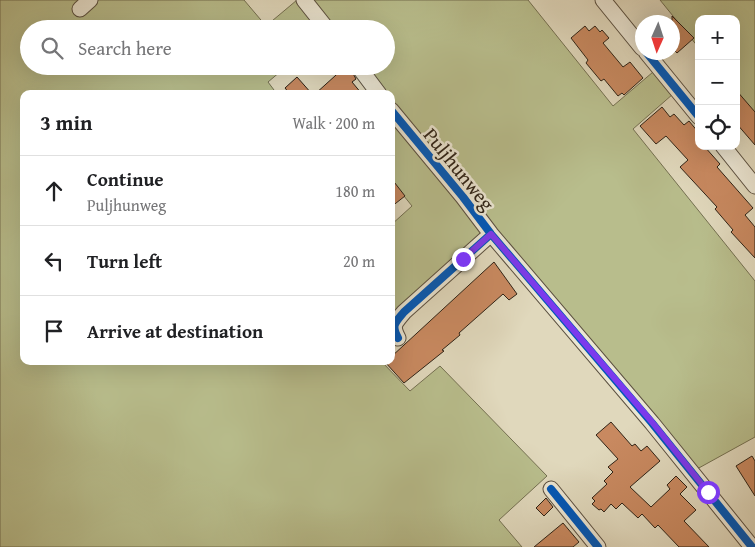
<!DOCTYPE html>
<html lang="en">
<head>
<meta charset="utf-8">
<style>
  :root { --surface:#fff; --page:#f2f2f2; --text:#202124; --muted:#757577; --line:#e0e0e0 }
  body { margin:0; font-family:"Gentium Book Plus",serif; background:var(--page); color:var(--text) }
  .controls { position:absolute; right:15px; top:15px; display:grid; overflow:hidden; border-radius:10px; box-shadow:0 5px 20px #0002 }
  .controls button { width:45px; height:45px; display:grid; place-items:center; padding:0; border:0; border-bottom:1px solid var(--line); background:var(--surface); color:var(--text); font:25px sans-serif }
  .compass { position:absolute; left:635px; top:15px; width:45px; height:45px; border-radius:50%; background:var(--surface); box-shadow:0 5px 20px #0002; rotate:183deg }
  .stop { position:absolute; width:15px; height:15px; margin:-11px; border:4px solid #7c3aed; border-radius:50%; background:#fff }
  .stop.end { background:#7c3aed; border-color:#fff; box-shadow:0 1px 5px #0008 }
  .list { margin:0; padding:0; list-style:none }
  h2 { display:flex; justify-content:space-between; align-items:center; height:65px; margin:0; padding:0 20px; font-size:21px }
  h2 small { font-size:16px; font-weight:400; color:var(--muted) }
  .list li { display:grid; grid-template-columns:32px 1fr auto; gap:15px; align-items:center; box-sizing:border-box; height:70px; padding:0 20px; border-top:1px solid var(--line) }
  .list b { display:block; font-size:19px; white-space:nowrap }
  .list p { margin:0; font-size:16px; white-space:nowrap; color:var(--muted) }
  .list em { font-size:16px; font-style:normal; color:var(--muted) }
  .icon { flex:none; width:28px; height:28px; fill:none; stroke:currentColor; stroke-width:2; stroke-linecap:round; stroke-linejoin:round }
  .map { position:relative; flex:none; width:755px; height:547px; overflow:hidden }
  .search { position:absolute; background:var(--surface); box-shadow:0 5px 20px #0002; left:20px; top:20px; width:375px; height:55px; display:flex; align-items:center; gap:12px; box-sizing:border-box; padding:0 18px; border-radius:28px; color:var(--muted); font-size:19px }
  .panel { position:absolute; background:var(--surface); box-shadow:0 5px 20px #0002; left:20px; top:90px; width:375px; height:275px; border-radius:10px }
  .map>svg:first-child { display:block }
</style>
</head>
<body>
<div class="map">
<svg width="755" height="547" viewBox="0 0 755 547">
  <rect width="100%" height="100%" fill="#e0d8bc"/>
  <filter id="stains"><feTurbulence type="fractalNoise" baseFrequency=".004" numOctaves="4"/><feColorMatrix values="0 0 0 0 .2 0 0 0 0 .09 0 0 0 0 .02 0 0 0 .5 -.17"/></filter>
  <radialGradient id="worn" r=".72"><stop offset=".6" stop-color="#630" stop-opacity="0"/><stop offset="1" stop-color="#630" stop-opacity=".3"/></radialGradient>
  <path fill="#b8bd8c" stroke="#747051" d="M0 0H244L266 26 297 0 324 29H29V66H287L268 82 277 94H24V361H381L410 391 440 366 547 476 499 520 522 547H0Z
    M311 0H528L613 106 653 72 673 94 633 129 755 281V437L697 469 483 216 391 99V94H387L365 66H386V29H335Z
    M660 0H755V115L736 92V19H699V48Z
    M391 127H396L483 233 391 318V225L412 206 391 180Z"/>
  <path fill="#c88960" stroke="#2f2316" d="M672 16 694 38 677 53 672 48Z
    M585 26 589 31 595 26 600 32 602 30 609 38 603 43 623 67 630 62 643 78 624 95 622 93 618 96 604 79 601 81 586 63 588 60 571 38Z
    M346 66H349L356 79 352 82 362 94H315Z
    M297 77 312 94H290L285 88Z
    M736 90 755 112V145L736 123Z
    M662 107 670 117 674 114 684 125 689 121 699 133V146H704L720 164 717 167 753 208 745 215 755 227V258L731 232 733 230 715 209 717 207 680 167 688 160 666 136 656 144 640 126Z
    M391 178 405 196 391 207Z
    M494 262 517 294 509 300 503 294 459 333 460 335 442 350 444 351 404 383 385 362 391 361V357Z
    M611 422 632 446 635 444 641 451 647 446 660 461 630 487 651 507 670 489 667 485 676 476 687 487 680 494 696 510 684 521 709 547H679L658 525 655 528 642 514 638 518 622 503 616 509 611 504 604 512 601 509 599 510 592 504 595 501 592 498 607 484 604 481 613 472 608 467 618 459 596 435Z
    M752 456 755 461V496L736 466Z
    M546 498 553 507 544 516 536 508Z
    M563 523 579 542 573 547H534Z"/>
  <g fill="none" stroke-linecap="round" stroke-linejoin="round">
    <g stroke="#5b5040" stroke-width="17">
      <path id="minor" d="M304 0 327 29
        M603 0 642 48
        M80 9 90 0
        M646 52 699 117
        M358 66 379 94
        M391 110 463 197 491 234 652 423 752 547
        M723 146 755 186
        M398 338C391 325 395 323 404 312L491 234
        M551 489 598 547"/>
    </g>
    <use href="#minor" stroke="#ebe6d3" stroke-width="15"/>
    <g stroke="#ebe6d3" stroke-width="11">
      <path id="cycleway" d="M646 52 699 117
        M391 110 463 197 491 234 652 423 752 547
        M398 338C391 325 395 323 404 312L491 234
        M551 489 598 547"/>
    </g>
    <use href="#cycleway" stroke="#0057b8" stroke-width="8"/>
  </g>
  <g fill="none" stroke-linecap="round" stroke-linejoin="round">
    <path stroke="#7c3aed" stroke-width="6" d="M463 259 491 234 652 422 708 492"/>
  </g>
  <g text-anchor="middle" stroke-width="5" stroke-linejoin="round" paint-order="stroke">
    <g font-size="20" fill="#2f2316" stroke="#ebe6d3">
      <text transform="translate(459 169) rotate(51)" y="7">Puljhunweg</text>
    </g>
  </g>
  <rect width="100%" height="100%" filter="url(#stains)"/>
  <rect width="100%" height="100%" fill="url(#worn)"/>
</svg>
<div class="controls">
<button>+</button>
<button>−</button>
<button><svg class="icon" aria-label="locate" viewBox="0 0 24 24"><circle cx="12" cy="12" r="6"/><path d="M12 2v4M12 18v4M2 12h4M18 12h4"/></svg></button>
</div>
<svg class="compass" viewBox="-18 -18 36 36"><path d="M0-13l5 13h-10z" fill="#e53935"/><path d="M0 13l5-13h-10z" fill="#757577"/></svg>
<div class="stop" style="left:708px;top:492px"></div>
<div class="stop end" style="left:463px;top:259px"></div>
<div class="search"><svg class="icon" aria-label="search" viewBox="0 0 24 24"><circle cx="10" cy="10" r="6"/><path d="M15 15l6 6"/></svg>Search here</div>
<section class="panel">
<h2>3 min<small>Walk · 200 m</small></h2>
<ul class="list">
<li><svg class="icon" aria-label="ahead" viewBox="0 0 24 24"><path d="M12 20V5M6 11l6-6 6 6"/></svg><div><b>Continue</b><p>Puljhunweg</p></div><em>180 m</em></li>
<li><svg class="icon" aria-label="left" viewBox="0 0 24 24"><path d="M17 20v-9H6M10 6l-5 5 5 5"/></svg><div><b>Turn left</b></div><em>20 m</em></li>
<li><svg class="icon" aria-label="arrive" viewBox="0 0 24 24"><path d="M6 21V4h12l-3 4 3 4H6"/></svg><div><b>Arrive at destination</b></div></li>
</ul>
</section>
</div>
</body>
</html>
